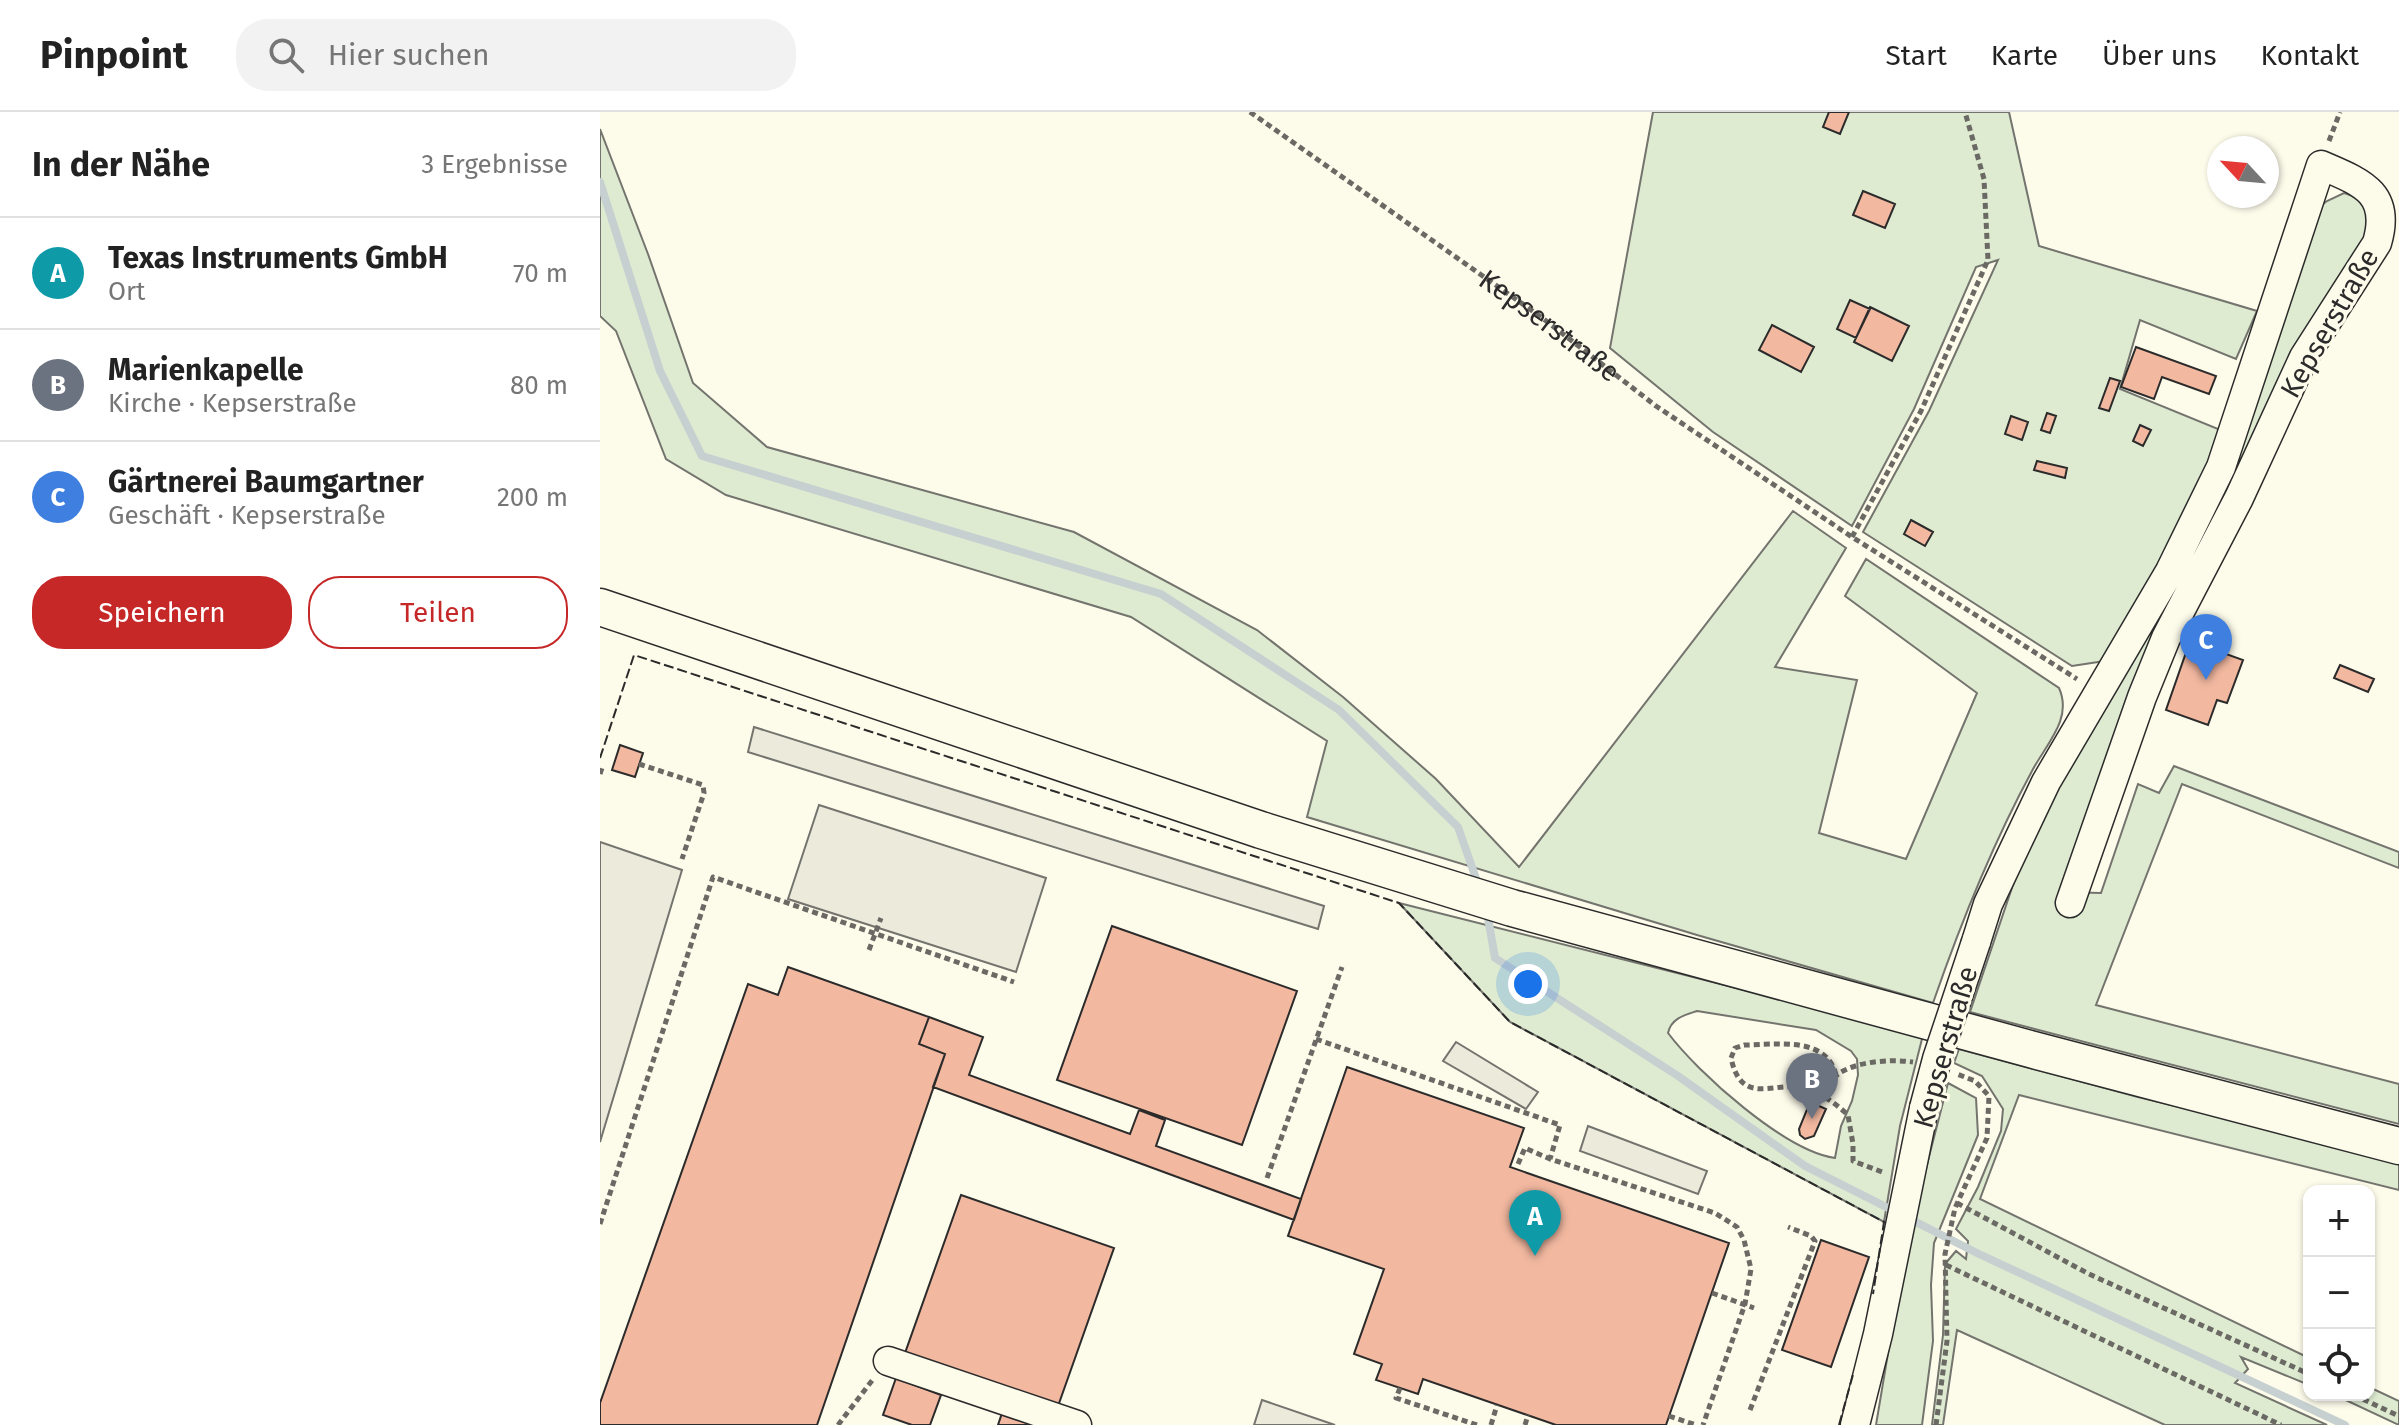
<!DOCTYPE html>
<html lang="de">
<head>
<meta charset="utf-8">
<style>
  :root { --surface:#fff; --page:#f2f2f2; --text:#222; --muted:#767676; --line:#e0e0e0; --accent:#c62828 }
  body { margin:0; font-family:"Fira Sans",sans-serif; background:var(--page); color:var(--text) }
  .controls { position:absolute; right:24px; bottom:24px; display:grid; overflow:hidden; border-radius:16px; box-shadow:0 2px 6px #0004 }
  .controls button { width:72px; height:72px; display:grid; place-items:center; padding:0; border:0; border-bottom:2px solid var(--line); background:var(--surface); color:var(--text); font:40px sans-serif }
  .compass { position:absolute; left:1607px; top:24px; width:72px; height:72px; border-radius:50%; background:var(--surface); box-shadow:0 2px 6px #0004; rotate:296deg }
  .you { position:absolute; left:928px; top:872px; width:28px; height:28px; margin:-20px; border:6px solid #fff; border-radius:50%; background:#1a73e8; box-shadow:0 0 0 12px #1a73e833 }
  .badge { display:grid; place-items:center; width:52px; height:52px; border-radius:50%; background:var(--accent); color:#fff; font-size:26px; font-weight:700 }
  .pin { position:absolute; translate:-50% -66px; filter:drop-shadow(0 2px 4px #0008) }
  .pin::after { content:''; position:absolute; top:42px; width:28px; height:24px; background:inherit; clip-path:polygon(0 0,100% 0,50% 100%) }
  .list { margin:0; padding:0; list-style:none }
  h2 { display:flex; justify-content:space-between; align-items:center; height:104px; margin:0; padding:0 32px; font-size:34px }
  h2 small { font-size:26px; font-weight:400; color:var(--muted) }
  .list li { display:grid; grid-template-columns:52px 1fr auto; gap:24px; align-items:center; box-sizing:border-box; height:112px; padding:0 32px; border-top:2px solid var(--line) }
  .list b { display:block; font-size:30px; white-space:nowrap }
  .list p { margin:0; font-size:26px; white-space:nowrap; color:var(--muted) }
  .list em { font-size:26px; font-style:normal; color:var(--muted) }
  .actions { display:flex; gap:16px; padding:24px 32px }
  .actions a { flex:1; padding:18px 0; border:2px solid var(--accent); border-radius:32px; text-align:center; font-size:28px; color:var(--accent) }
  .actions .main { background:var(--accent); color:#fff }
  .icon { flex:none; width:44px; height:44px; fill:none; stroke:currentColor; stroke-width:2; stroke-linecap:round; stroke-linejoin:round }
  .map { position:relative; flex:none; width:1799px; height:1313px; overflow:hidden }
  header { display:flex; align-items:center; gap:48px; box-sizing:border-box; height:112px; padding:0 40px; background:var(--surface); border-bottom:2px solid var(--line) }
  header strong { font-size:38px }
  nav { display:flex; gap:44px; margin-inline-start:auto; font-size:28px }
  .search { width:560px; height:72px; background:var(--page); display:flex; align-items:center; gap:20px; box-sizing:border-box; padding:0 28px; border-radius:32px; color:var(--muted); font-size:30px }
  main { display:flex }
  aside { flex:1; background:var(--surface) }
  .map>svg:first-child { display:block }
</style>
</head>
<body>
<header>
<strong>Pinpoint</strong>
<div class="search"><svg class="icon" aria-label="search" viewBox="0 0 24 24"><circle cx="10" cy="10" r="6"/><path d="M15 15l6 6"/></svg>Hier suchen</div>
<nav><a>Start</a><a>Karte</a><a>Über uns</a><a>Kontakt</a></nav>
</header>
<main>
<aside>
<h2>In der Nähe<small>3 Ergebnisse</small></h2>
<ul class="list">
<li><span class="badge" style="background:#0f9aa8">A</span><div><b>Texas Instruments GmbH</b><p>Ort</p></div><em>70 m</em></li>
<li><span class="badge" style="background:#6b7280">B</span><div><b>Marienkapelle</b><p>Kirche · Kepserstraße</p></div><em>80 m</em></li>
<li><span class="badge" style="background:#3f7fe0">C</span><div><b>Gärtnerei Baumgartner</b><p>Geschäft · Kepserstraße</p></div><em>200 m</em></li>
</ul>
<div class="actions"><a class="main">Speichern</a><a>Teilen</a></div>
</aside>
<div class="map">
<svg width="1799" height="1313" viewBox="0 0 1799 1313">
  <rect width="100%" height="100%" fill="#fdfbea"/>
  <path fill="#deebd1" stroke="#74746e" stroke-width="2" fill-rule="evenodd" d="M1053 0H1409L1439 134 1657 199 1636 247 1540 208 1520 277 1623 319 1589 406 1511 548 1472 554 1263 420 1329 299 1398 148 1376 155 1314 297 1252 414 1113 320 1010 236Z
    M0 17 48 142 93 271 167 335 474 420 657 518 743 585 836 667 919 755 1193 399 1246 436 1175 555 1257 568 1219 721 1306 747 1377 581 1245 484 1266 447 1459 576C1473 607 1446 632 1432 659 1392 733 1361 810 1333 891L1097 823 707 705 727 629 531 505 126 383 66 347 16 219 0 204Z
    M1744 81C1762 86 1767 97 1770 114L1460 780 1501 781 1538 672 1559 681 1574 654 1799 740V756L1582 672 1496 893 1799 972V1012L1370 900 1416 764 1460 671 1533 546 1718 96 1727 89Z
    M799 791 1323 923 1300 1014 1284 1110 910 910ZM1097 899 1216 918 1251 939 1257 947 1258 963 1252 989 1241 1014 1235 1046C1185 1039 1098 961 1068 921 1071 906 1085 903 1097 899Z
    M1359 937 1538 985 1799 1048V1078L1419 983 1380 1087 1709 1246V1273L1641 1245 1648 1257 1635 1271 1727 1313H1565L1357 1218 1343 1313H1332L1343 1223 1345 1152 1356 1139 1366 1147 1368 1129 1356 1117 1378 1075 1401 1019 1403 997 1382 964 1354 951Z
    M1348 971 1376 986 1378 1023 1334 1131 1331 1173 1333 1229 1322 1313H1276L1306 1134Z
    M1769 1275 1799 1289V1313L1735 1283H1769Z"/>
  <path fill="#eceadb" stroke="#74746e" stroke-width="2" d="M154 615 724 794 718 817 148 640Z
    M219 693 446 766 416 860 188 787Z
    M0 730 82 758 0 1030Z
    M856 930 938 980 926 997 843 949Z
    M988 1014 1107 1059 1098 1082 980 1039Z
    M662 1288 735 1313H654Z"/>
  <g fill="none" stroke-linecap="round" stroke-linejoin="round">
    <path stroke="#c7d0d0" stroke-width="8" d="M0 70 60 259 102 344 561 482 739 598 858 715 879 775
      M887 800 895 846 1078 964 1205 1054 1296 1100
      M1308 1106 1379 1142 1745 1313"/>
  </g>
  <path fill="#f2b8a0" stroke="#2b2b2b" stroke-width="2" d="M1229 0H1249L1240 22 1223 15Z
    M1263 79 1295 92 1285 116 1253 103Z
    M1250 188 1270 197 1256 226 1237 217Z
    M1270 195 1309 214 1292 249 1254 230Z
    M1172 213 1214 235 1201 260 1159 238Z
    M1536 235 1616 264 1609 282 1562 265 1554 287 1521 275Z
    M1510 266 1520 269 1509 299 1499 296Z
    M1447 301 1456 304 1450 321 1441 318Z
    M1411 304 1428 310 1422 328 1405 322Z
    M1540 313 1551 318 1543 334 1533 329Z
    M1437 349 1467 356 1465 366 1434 358Z
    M1311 408 1333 420 1325 434 1304 422Z
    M1590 529 1643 548 1627 591 1617 588 1608 613 1566 598Z
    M1740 553 1774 567 1768 580 1734 566Z
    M20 633 43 641 35 665 12 658Z
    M512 814 697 879 642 1033 457 968Z
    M188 855 329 905 319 932 345 942 217 1313H0V1291L148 872 178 883Z
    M329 905 383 925 369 963 530 1022 539 998 565 1008 556 1034 701 1087 694 1108 333 975 345 942 319 932Z
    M747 955 924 1016 910 1055 1129 1131 1066 1313H956L823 1267 818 1282 776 1268 782 1252 754 1242 784 1157 688 1124Z
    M1210 990 1226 997 1214 1024 1205 1027 1200 1023 1199 1017Z
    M361 1083 514 1136 457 1297 304 1244Z
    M1221 1128 1269 1145 1231 1255 1182 1238Z
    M296 1266 341 1283 330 1313H312L283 1303Z
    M403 1298 444 1313H398Z"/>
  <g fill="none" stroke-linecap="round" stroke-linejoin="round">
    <g stroke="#2b2b2b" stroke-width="31">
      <path id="minor" d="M1376 830 1388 792 1446 670 1570 459 1621 355 1721 53C1760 70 1792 80 1777 131L1704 245 1639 386 1566 526 1542 585 1470 791
        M288 1249 477 1313
        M1255 1313 1278 1222 1324 996"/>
    </g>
    <g stroke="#2b2b2b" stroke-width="39">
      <path id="major" d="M0 495 661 718 912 796 1430 937 1799 1034"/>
    </g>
    <g stroke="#6a6964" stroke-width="5" stroke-dasharray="6 4" stroke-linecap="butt">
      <path id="s1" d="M650 0 941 205 1056 294 1252 425 1477 567"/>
      <path d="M1729 29 1740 0"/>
      <path d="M1252 425 1321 299 1388 148 1384 67 1365 0"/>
      <path d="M39 652 103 673 104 681 82 747"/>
      <path d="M0 662 2 656"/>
      <path d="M269 838 281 806"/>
      <path d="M716 927 960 1013 950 1047"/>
      <path d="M1236 963C1226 923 1175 933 1144 933L1135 936 1131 946C1141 992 1169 972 1198 975 1217 978 1234 990 1248 1003L1253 1032V1049L1285 1061"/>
      <path d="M1223 983C1227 976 1232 967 1238 962 1257 949 1291 947 1313 950"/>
      <path d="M918 1052 925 1036 950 1047 1115 1101 1137 1115 1144 1128 1151 1157 1145 1192 1103 1313"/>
      <path d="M667 1066 742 855"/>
      <path d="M1357 1091 1489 1162 1709 1262"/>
      <path d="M0 1112 113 765 414 870"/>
      <path d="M1346 1153 1681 1313"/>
      <path d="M1112 1181 1154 1196"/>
      <path d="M800 1276 796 1286 877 1313"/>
      <path d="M1754 1283 1799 1304"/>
      <path d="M1150 1298 1215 1129 1211 1124 1188 1115"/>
      <path d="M1069 1304 1096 1313"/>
      <path d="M238 1313 274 1266"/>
      <path d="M891 1313 897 1293"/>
      <path d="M925 1313 928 1303"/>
      <path d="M1336 1313 1347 1229 1345 1142 1355 1096 1387 1026 1389 984 1375 969 1357 962"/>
    </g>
    <use href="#minor" stroke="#fdfbea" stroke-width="28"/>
    <use href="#major" stroke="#fdfbea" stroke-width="36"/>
    <g stroke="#2b2b2b" stroke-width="31" stroke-linecap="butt">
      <path id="minor-bridge" d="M1324 996 1337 947 1376 830"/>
    </g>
    <use href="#minor-bridge" stroke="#fdfbea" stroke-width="28"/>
    <path stroke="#2b2b2b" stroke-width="2" stroke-dasharray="10 4" stroke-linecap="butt" d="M0 646 34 543 799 791 910 910 1284 1110 1273 1182
      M1239 1313 1254 1259"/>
  </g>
  <g text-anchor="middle" stroke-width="6" stroke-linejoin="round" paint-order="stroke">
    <g font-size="28" fill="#2b2b2b" stroke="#fdfbea">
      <text transform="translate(1729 211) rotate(-60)" y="10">Kepserstraße</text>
      <text dy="10" stroke="none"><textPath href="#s1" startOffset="368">Kepserstraße</textPath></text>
      <text transform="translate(1345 935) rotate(-74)" y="10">Kepserstraße</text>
    </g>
  </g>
</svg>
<div class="controls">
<button>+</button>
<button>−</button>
<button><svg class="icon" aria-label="locate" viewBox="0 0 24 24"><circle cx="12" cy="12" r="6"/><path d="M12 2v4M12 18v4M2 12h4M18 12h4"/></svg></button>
</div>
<svg class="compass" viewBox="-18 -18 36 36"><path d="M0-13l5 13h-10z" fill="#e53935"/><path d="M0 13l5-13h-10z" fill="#767676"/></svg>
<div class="you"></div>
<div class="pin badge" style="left:935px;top:1144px;background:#0f9aa8">A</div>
<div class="pin badge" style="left:1212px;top:1007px;background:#6b7280">B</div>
<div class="pin badge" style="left:1606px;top:568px;background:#3f7fe0">C</div>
</div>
</main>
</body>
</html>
